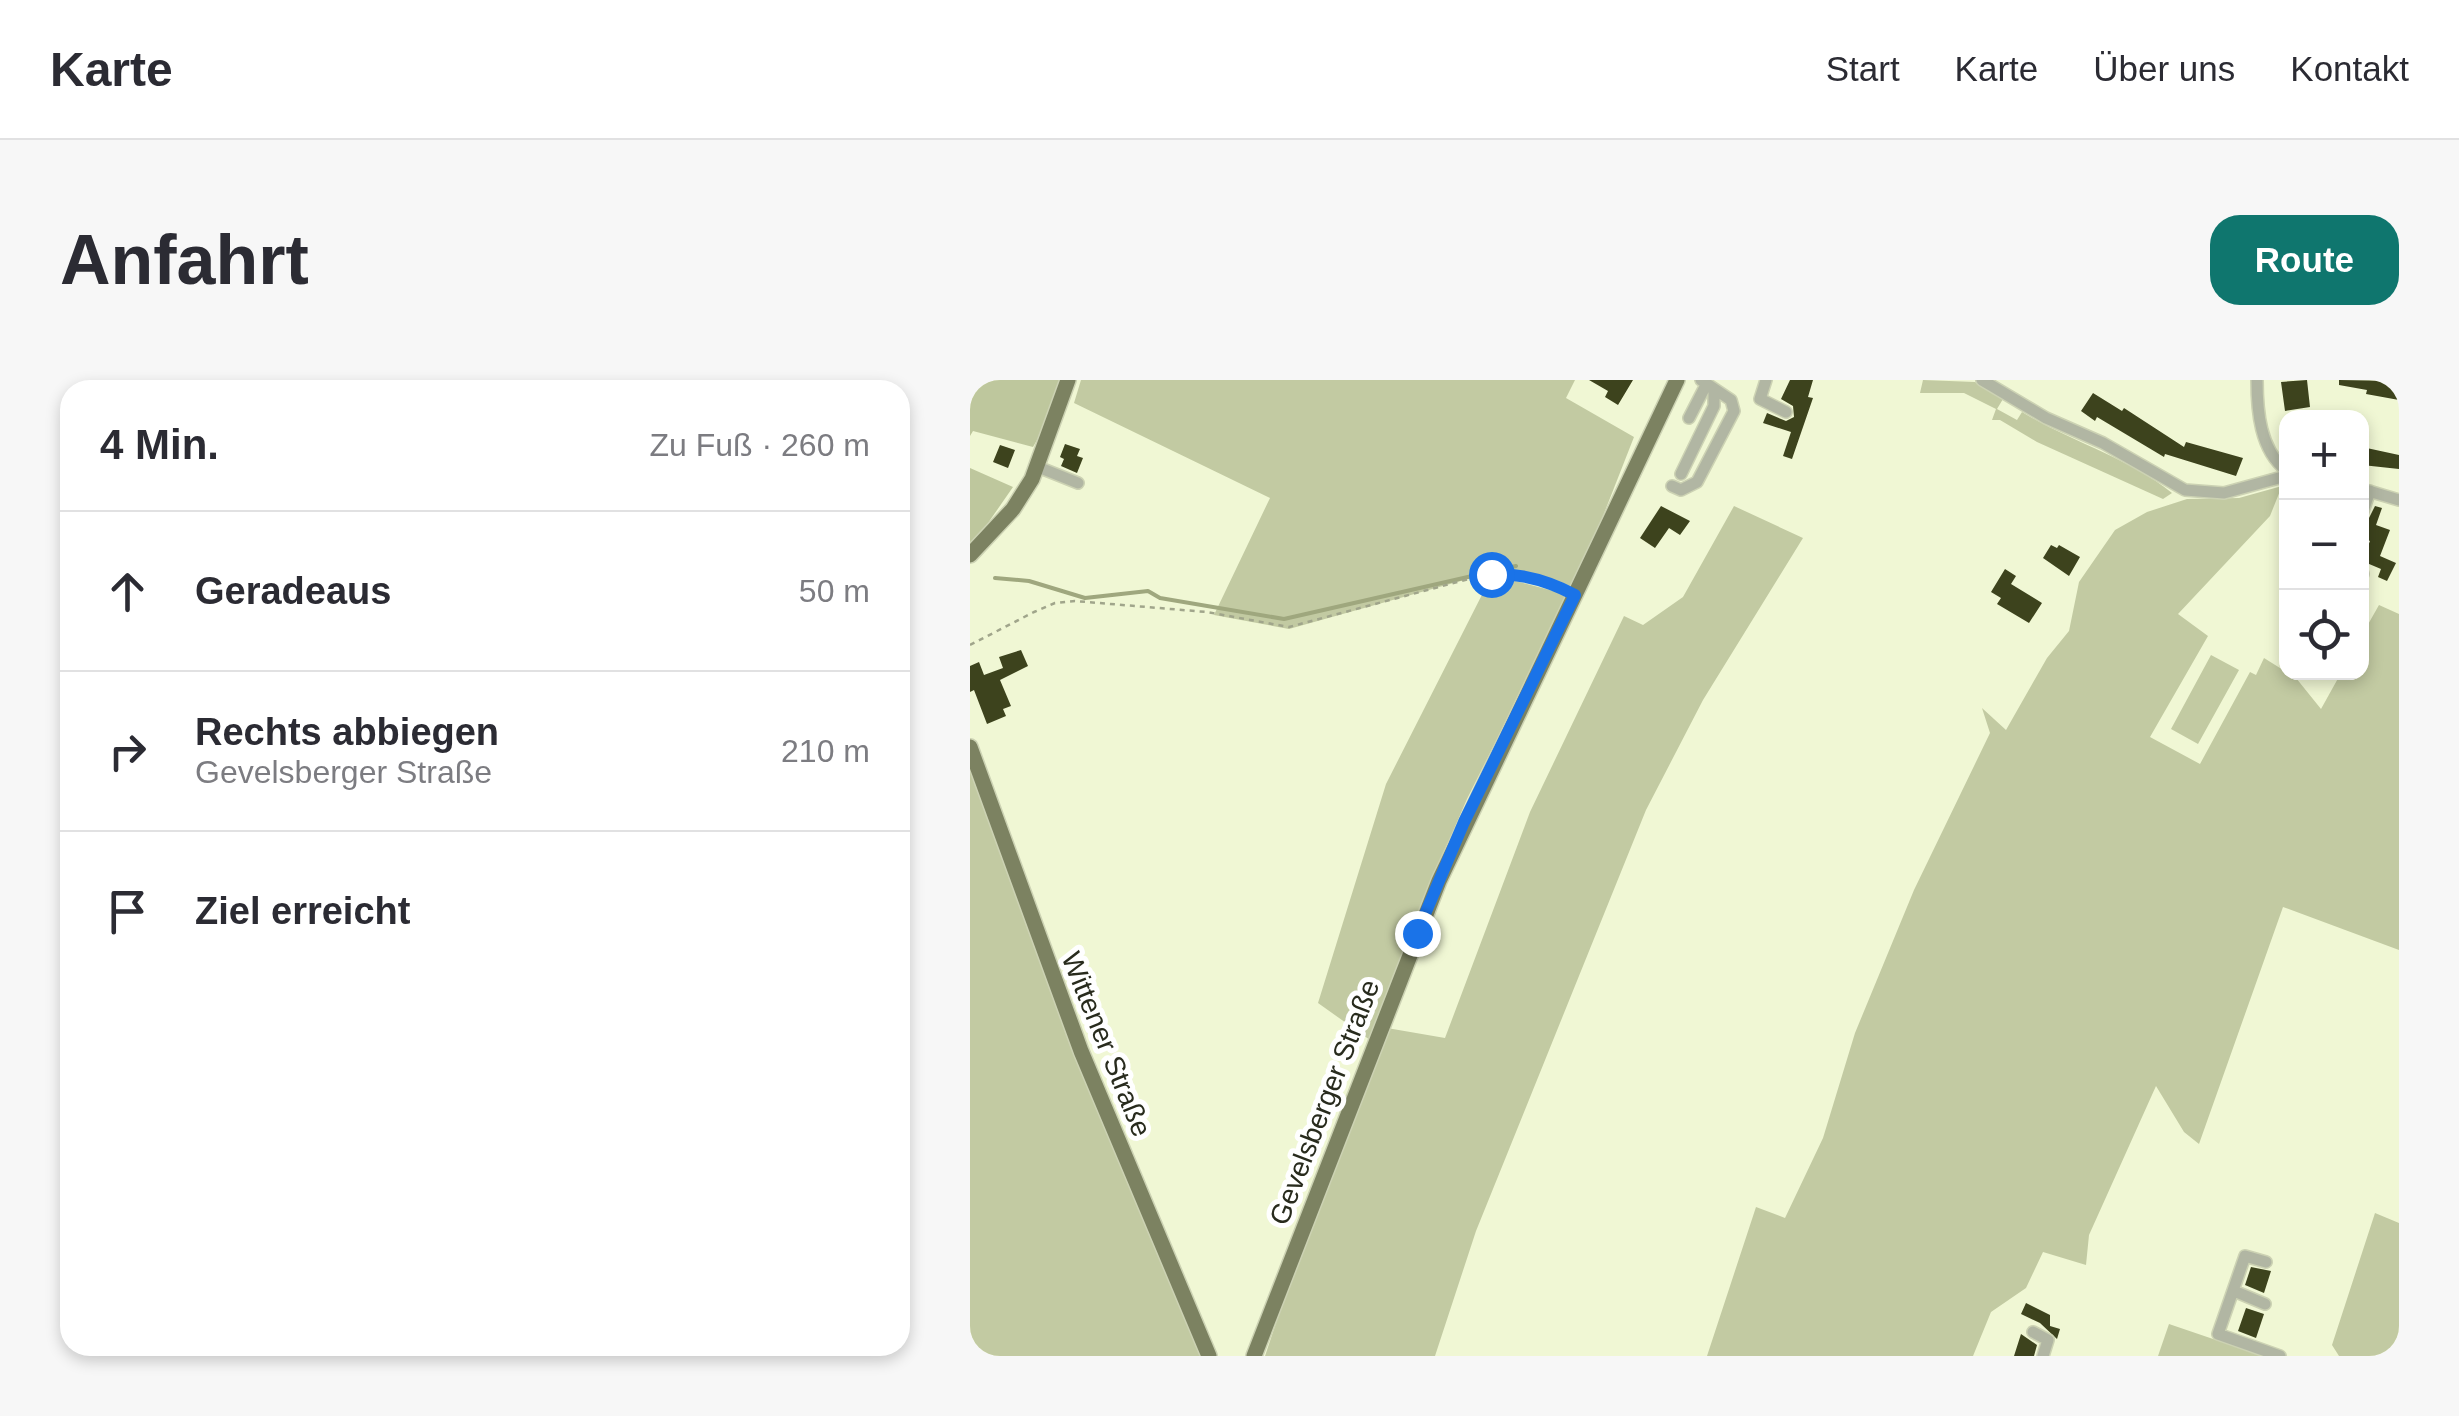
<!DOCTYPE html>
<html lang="de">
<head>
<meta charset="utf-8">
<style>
  :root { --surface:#fff; --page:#f7f7f7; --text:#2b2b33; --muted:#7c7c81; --line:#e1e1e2; --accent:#0f766e }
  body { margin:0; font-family:Helvetica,sans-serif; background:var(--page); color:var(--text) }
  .controls { position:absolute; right:30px; top:30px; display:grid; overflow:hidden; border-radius:20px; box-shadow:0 5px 15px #0003 }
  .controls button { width:90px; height:90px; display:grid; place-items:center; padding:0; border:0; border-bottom:2px solid var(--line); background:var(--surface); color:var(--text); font:50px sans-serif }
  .stop { position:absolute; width:30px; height:30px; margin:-22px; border:8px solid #1a73e8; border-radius:50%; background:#fff }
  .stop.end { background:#1a73e8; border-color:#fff; box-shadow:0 2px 10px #0008 }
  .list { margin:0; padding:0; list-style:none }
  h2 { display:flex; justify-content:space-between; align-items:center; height:130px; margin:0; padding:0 40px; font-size:42px }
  h2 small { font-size:32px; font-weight:400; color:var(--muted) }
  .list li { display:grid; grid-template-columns:65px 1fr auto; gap:30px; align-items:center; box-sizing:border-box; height:160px; padding:0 40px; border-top:2px solid var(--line) }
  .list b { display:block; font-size:38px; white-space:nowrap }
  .list p { margin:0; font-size:32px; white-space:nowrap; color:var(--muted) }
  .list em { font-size:32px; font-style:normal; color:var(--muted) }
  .icon { flex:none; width:55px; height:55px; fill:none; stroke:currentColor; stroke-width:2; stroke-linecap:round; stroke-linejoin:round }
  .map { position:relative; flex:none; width:1429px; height:976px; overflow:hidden; border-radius:30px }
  header { display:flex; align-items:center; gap:60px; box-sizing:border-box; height:140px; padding:0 50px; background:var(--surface); border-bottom:2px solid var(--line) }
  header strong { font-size:48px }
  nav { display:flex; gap:55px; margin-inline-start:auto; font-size:35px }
  .intro { display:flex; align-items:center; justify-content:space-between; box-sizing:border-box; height:240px; padding:0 60px }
  h1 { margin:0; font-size:70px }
  .button { padding:25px 45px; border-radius:30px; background:var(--accent); color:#fff; font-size:35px; font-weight:700 }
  main { display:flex; gap:60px; padding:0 60px }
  aside { flex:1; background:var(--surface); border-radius:30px; box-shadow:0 5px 15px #0003 }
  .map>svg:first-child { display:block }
</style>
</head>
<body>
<header>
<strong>Karte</strong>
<nav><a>Start</a><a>Karte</a><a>Über uns</a><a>Kontakt</a></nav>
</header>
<div class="intro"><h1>Anfahrt</h1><a class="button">Route</a></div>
<main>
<aside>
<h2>4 Min.<small>Zu Fuß · 260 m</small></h2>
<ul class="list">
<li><svg class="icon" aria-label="ahead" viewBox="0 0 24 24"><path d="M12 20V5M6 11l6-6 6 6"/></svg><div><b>Geradeaus</b></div><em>50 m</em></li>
<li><svg class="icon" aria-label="right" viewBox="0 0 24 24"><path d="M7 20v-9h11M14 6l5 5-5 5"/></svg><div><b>Rechts abbiegen</b><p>Gevelsberger Straße</p></div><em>210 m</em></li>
<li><svg class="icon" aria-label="arrive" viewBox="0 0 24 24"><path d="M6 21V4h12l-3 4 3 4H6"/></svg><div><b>Ziel erreicht</b></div></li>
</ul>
</aside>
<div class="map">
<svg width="1429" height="976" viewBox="0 0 1429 976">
  <rect width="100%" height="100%" fill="#f0f7d4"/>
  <path fill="#c2caa2" d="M111 0H605L596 18 664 57 604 210 523 192 319 249 244 235 300 118 104 23Z
    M953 0 1005 2 1033 19 1027 29 1047 40 1052 32C1101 62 1157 77 1202 113L1193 119 1067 62 1030 40H1022L1026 29 994 13H950Z
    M1312 106 1300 136 1208 234 1238 256 1180 357 1230 384 1280 292 1286 295 1294 278 1326 298 1351 329 1371 293 1392 292V255L1409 225 1429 234V570L1313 527 1229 764 1214 752 1186 706 1119 855 1116 885 1073 872 1056 908 1021 932 1003 976H737L786 827 815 838 853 758 885 653 944 510 1020 353 1012 328 1036 350 1077 278 1099 251 1109 202 1145 150 1177 132 1217 119 1269 118Z
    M764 126 833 158 733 320 676 430 506 851 465 976H295L335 856 417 648 475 658 560 432 654 236 673 245 713 217Z
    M522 195 599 215 497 419 453 521 400 660 348 623 416 404Z
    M1241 275 1269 290 1228 364 1201 349Z
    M0 381 234 976H0Z
    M1405 833 1429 843V976H1369L1362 965Z
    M1199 944 1293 976H1188Z"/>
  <path fill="#bec79d" d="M0 0H93L83 32 63 67 3 51 0 56Z
    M0 88 43 107 0 169Z"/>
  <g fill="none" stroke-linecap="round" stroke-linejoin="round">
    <path stroke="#9fa77e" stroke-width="4" d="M25 198 59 201 115 218 178 211 190 218 314 239 546 186"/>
  </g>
  <path fill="#3d431d" d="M619 0H663L648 25 635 17 638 11Z
    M820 0H843L838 17 843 18 822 79 813 76 821 52 793 43 797 33 816 41 824 37 823 26 811 19Z
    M1337 0 1340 27 1315 31 1311 2Z
    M1369 0 1429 1V20L1396 14 1397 10 1369 5Z
    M1123 13 1152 31 1154 28 1214 67 1216 62 1273 78 1266 96 1195 74 1194 77 1127 37 1125 41 1111 31Z
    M95 64 110 69 107 76 113 78 107 93 91 86 94 79 90 77Z
    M30 65 45 70 38 88 23 82Z
    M1392 67 1429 75V89L1392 85Z
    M691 126 720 141 710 155 699 148 685 168 670 158Z
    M1405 126 1412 128 1406 145 1420 150 1410 176 1426 183 1417 201 1408 197 1411 189 1392 181 1400 161 1392 157V152Z
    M1081 165 1087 168 1089 165 1110 177 1099 196 1073 178Z
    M1035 189 1046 196 1041 204 1072 223 1059 243 1027 224 1031 218 1021 212Z
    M51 270 58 286 30 300 41 326 33 329 36 336 17 344 4 310 0 312V286L9 282 14 295 33 288 29 277Z
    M1281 887 1301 891 1294 913 1275 905Z
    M1056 923 1080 935V946L1090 949 1087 959 1070 943 1051 934Z
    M1276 928 1294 934 1286 958 1268 951Z
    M1051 954 1067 965 1064 976H1044Z"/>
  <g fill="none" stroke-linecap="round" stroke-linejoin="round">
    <g stroke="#ccd2b3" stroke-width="14">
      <path id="minor" d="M796 0 790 19 816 32
        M1012 0 1076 38 1133 63 1215 110 1254 113 1316 96
        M1287 0C1287 31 1290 70 1316 90
        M719 38 736 5
        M68 87 108 103
        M711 94 744 26V10
        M702 106 711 110 727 102 764 31 761 20 731 0
        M1392 109 1429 120
        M1392 134 1400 111
        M1392 191 1393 194
        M1296 882 1275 876 1248 954 1310 976
        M1264 911 1295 924
        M1063 952 1078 960 1073 976"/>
    </g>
    <g stroke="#ccd2b3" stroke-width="18">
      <path id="major" d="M0 175 43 129 62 99 98 0
        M0 367 111 671 239 976
        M284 976 469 501 707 0"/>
    </g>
    <path stroke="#a0a58b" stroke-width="2.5" stroke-dasharray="5 5" stroke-linecap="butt" d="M0 265 64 232 85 223 105 221 237 232 319 247 521 193 558 197 593 208"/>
    <use href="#minor" stroke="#b1b6a3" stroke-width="11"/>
    <use href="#major" stroke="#7c8261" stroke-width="15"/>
  </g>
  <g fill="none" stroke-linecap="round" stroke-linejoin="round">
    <path stroke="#1a73e8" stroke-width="12" d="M447 553 494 442 605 215C579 201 551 193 521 194"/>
  </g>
  <g text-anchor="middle" stroke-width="10" stroke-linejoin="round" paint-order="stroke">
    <g font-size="28" fill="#282b1d" stroke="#fff">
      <text transform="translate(137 664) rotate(68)" y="10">Wittener Straße</text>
      <text transform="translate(354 722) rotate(-69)" y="10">Gevelsberger Straße</text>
    </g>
  </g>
</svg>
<div class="controls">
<button>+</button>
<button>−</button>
<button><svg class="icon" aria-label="locate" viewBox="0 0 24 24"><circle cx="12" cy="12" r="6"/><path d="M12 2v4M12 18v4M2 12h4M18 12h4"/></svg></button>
</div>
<div class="stop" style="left:521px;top:194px"></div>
<div class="stop end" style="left:447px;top:553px"></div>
</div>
</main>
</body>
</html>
